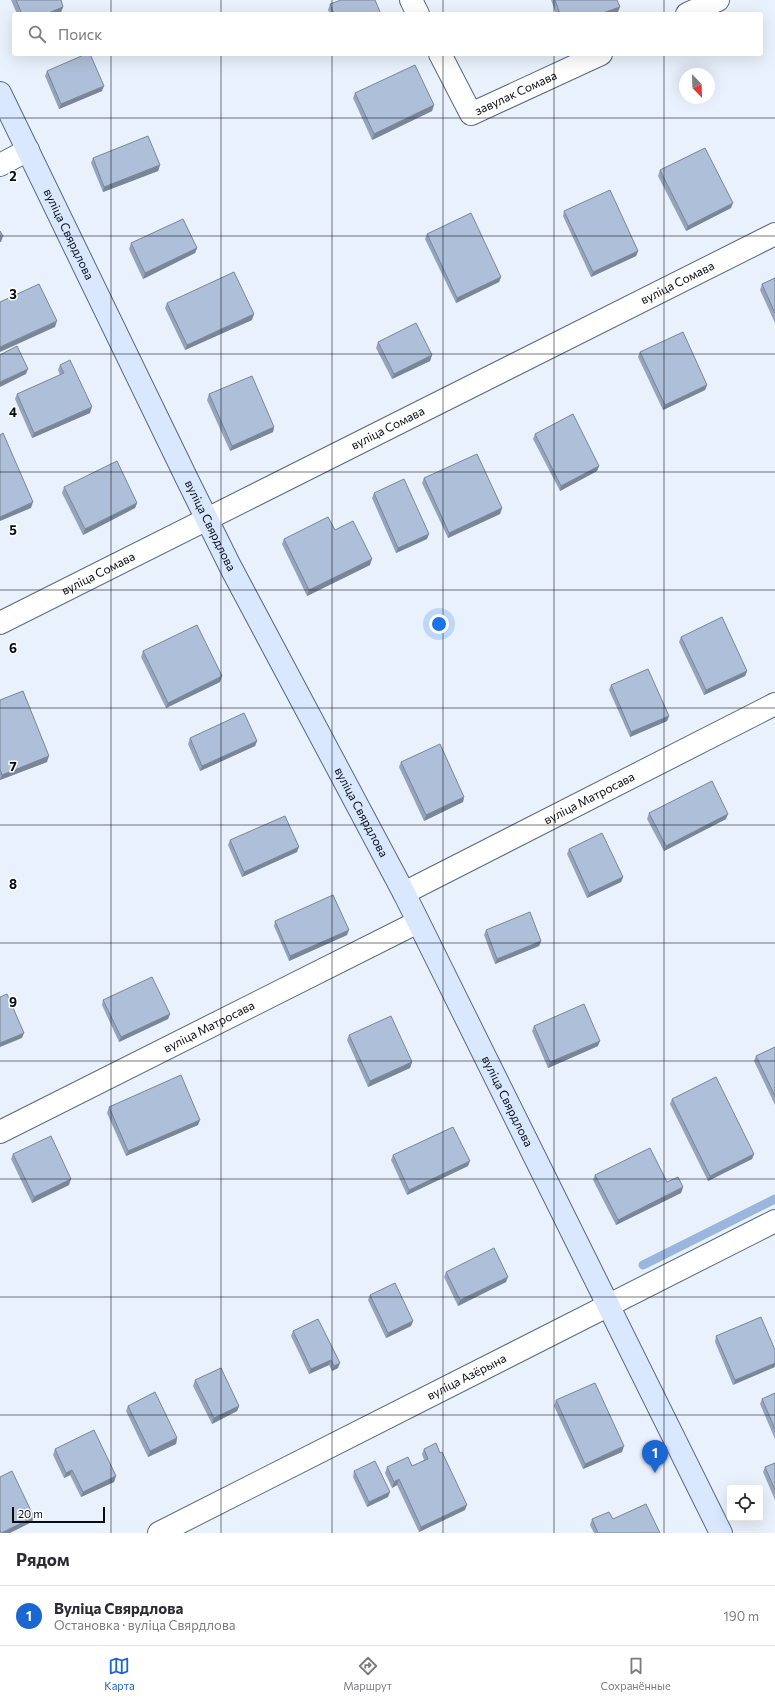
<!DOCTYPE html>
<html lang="ru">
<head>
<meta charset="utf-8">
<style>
  :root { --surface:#fff; --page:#f2f2f3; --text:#2b2b33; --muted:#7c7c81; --line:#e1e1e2; --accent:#1c66d1 }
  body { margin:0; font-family:Commissioner,sans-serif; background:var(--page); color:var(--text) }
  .controls { position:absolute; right:12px; bottom:12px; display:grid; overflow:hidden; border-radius:4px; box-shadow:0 4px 16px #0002 }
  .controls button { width:36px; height:36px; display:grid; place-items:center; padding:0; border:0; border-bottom:1px solid var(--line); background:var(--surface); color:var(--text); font:20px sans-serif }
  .compass { position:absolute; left:679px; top:68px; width:36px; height:36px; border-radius:50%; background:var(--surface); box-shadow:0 4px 16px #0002; rotate:157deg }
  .scale { position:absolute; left:12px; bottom:10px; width:93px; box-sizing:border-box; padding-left:4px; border:2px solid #070c15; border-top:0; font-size:11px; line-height:14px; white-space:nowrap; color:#070c15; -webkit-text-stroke:3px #fff; paint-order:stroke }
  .you { position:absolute; left:439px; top:624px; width:14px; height:14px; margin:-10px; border:3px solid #fff; border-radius:50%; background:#1a73e8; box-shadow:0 0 0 6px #1a73e833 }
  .badge { display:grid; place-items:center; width:26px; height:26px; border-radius:50%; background:var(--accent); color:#fff; font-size:13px; font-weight:700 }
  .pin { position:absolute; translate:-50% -33px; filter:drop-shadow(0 1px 2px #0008) }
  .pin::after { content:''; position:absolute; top:21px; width:14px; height:12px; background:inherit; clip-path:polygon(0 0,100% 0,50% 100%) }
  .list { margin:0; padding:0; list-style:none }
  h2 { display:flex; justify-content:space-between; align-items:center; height:52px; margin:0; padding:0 16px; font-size:17px }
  h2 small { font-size:13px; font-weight:400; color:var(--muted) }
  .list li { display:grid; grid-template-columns:26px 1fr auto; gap:12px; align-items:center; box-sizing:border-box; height:60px; padding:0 16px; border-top:1px solid var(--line) }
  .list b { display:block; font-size:15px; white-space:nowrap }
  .list p { margin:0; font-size:13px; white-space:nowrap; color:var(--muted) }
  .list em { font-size:13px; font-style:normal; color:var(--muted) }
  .icon { flex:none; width:22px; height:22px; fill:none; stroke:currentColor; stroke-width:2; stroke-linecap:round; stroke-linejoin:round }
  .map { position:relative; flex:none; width:775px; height:1533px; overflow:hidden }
  .search { position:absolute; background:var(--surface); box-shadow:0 4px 16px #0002; left:12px; right:12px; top:12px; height:44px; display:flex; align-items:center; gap:10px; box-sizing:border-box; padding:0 14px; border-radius:4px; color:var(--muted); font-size:15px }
  .sheet { height:112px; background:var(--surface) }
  nav { display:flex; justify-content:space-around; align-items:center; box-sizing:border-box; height:56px; border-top:1px solid var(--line); background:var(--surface); font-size:11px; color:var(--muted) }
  nav a { display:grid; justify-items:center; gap:2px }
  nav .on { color:var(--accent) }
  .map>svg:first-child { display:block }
</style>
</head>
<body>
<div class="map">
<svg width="775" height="1533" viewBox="0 0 775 1533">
  <rect width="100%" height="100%" fill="#e9f1fc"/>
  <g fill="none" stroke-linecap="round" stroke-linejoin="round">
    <path stroke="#9ab5de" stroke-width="9" d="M643 1265 775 1199"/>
    <g stroke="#596880" stroke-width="24">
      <g id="minor">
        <path d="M411 0 418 14"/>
        <path d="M687 14 718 0"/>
        <path id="s1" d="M440 54 471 114 601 54"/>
        <path d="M0 165 28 150"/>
        <path id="s2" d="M404 893 775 704"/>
        <path id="s3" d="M0 1132 418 922"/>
        <path id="s4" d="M159 1533 775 1221"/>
      </g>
    </g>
    <g stroke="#596880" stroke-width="24">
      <g id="tertiary">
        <path id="s5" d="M0 623 775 234"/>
      </g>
    </g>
    <g stroke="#596880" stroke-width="24">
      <g id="secondary">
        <path id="s6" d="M0 93 187 479 230 566 404 893 721 1533"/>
      </g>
    </g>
    <use href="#minor" stroke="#fff" stroke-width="22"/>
    <use href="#tertiary" stroke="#fff" stroke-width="22"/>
    <use href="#secondary" stroke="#d9e8ff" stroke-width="22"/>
  </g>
  <path fill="#96a4bb" d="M11 0H61L63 7 61 12 56 14H17Z
    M551 0H617L618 12 612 14H556Z
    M330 4 381 14H330L328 10Z
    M47 71 102 91 59 109 45 76Z
    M355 93 434 105 432 111 372 140 353 98Z
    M93 158 160 165 158 171 103 192 91 163Z
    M660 170 731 208 686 231 658 176Z
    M564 211 638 251 636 256 591 277 563 216Z
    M427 234 501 277 499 282 456 303 425 239Z
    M131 243 197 248 195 253 143 279 129 249Z
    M775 278V323L760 290 762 284Z
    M167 303 252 320 185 350 165 308Z
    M378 342 432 355 430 361 392 379 376 348Z
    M640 352 707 385 705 390 663 410 638 357Z
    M60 365 90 413 32 438 15 399 17 394 60 375 58 370Z
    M209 394 274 427 273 432 230 451 207 400Z
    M535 434 599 466 597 471 560 491 533 439Z
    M424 478 502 508 500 514 448 538 422 483Z
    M64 487 137 503 135 508 83 535 62 493Z
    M374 493 427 539 396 553 372 498Z
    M335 530 370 565 307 596 282 544 284 539Z
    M681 637 747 671 745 676 704 695 679 642Z
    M143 651 220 682 166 708 141 657Z
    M611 685 669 716 667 721 630 737 609 690Z
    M0 700 47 762 0 780Z
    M190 738 257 741 255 746 200 771 188 744Z
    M401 762 464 797 463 802 424 821 399 767Z
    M649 813 726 819 664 851 647 819Z
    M230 840 297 852 242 877 228 845Z
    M569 849 623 877 621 882 587 898 567 854Z
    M275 921 347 935 289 961 274 926Z
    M486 930 541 941 539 946 495 964 484 935Z
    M103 1000 170 1014 168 1019 119 1042 102 1005Z
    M534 1026 598 1046 548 1068 532 1031Z
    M349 1035 412 1062 410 1068 368 1087 347 1040Z
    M775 1047V1105L754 1061 756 1056Z
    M672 1099 754 1154 752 1159 708 1181 670 1104Z
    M109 1107 198 1125 126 1156 107 1113Z
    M13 1154 69 1185 32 1203 11 1159Z
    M393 1155 468 1166 407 1195 391 1160Z
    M595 1175 683 1187 681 1193 616 1225 593 1180Z
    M446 1272 506 1282 458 1306 444 1277Z
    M370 1295 413 1321 411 1326 386 1338 368 1300Z
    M761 1317 733 1385 715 1342 716 1336Z
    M318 1319 338 1368 332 1371 329 1365 309 1374 291 1336 293 1331Z
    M195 1380 239 1406 237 1411 212 1424 193 1386Z
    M775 1393V1439L760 1404 762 1399Z
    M556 1400 622 1452 583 1469 554 1406Z
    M128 1406 177 1438 176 1444 148 1457 126 1411Z
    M55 1449 116 1476 114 1482 81 1497 70 1475 64 1478 53 1455Z
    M424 1449 465 1510 419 1532 397 1485 392 1488 385 1473 387 1467 412 1466 424 1460 422 1454Z
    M775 1463V1500L763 1472 765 1467Z
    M354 1471 388 1497 367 1507 353 1477Z
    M592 1519H613L660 1533H594L590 1525Z"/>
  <path fill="#7a8698" d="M63 7 61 12 56 14H46Z
    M620 7 618 12 612 14H600Z
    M104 86 102 91 59 109 61 104Z
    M434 105 432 111 372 140 374 134Z
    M160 165 158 171 103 192 104 187Z
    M733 203 731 208 686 231 688 226Z
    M3 236 1 242H0V238Z
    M197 248 195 253 143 279 145 273Z
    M638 251 636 256 591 277 593 272Z
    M501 277 499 282 456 303 457 298Z
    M254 314 252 320 185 350 187 345Z
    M57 321 55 327 0 352V347Z
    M432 355 430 361 392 379 394 374Z
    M28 369 26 374 0 387V382Z
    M707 385 705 390 663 410 665 405Z
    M92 407 90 413 32 438 34 433Z
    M274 427 273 432 230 451 232 446Z
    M599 466 597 471 560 491 561 486Z
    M33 502 31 508 0 521V517Z
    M137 503 135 508 83 535 85 529Z
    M502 508 500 514 448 538 449 533Z
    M429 534 427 539 396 553 398 548Z
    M372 559 370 565 307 596 309 590Z
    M747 671 745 676 704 695 706 690Z
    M222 676 220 682 166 708 168 703Z
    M669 716 667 721 630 737 631 732Z
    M257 741 255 746 200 771 202 766Z
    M49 756 47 762 0 780 2 775Z
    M464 797 463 802 424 821 426 815Z
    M728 814 726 819 664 851 666 846Z
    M299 847 297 852 242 877 244 872Z
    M623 877 621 882 587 898 589 893Z
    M349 930 347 935 289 961 290 956Z
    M541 941 539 946 495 964 497 959Z
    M170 1014 168 1019 119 1042 121 1037Z
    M24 1033 22 1038 0 1047V1043Z
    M600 1041 598 1046 548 1068 550 1062Z
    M412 1062 410 1068 368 1087 370 1081Z
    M200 1120 198 1125 126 1156 128 1151Z
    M754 1154 752 1159 708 1181 710 1176Z
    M470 1161 468 1166 407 1195 409 1190Z
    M71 1179 69 1185 32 1203 34 1197Z
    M683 1187 681 1193 616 1225 618 1220Z
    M508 1277 506 1282 458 1306 460 1300Z
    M413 1321 411 1326 386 1338 388 1333Z
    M331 1360 329 1365 309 1374 311 1369Z
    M340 1363 338 1368 332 1371 334 1366Z
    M775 1363V1367L733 1385 735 1380Z
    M239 1406 237 1411 212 1424 214 1418Z
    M177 1438 176 1444 148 1457 150 1451Z
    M624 1446 622 1452 583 1469 585 1464Z
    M72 1470 70 1475 64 1478 66 1473Z
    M116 1476 114 1482 81 1497 83 1492Z
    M399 1479 397 1485 392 1488 394 1482Z
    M390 1492 388 1497 367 1507 369 1502Z
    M467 1505 465 1510 419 1532 421 1527Z
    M34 1517 32 1522 10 1533H1Z"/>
  <path fill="#aebfd9" stroke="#7a8698" d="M16 0H61L63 7 46 14H22Z
    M341 0H375L381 14H334L330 4Z
    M555 0H617L620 7 600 14H560Z
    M86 54H90L104 86 61 104 47 71Z
    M415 65 434 105 374 134 355 93Z
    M148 136 160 165 104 187 93 158Z
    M705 148 733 203 688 226 660 170Z
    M610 190 638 251 593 272 564 211Z
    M471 213 501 277 457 298 427 234Z
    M183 219 197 248 145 273 131 243Z
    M0 231 3 236 0 238Z
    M234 272 254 314 187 345 167 303Z
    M775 278V313L762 284Z
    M39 284 57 321 0 347V302Z
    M416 323 432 355 394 374 378 342Z
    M683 332 707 385 665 405 640 352Z
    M17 346 28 369 0 382V355Z
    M70 360 92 407 34 433 17 394 64 373 60 365Z
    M252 376 274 427 232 446 209 394Z
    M573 414 599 466 561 486 535 434Z
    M3 433 33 502 0 517V435Z
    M477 454 502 508 449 533 424 478Z
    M117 461 137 503 85 529 64 487Z
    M404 479 429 534 398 548 374 493Z
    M328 517 335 530 353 521 372 559 309 590 284 539Z
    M722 617 747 671 706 690 681 637Z
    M197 625 222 676 168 703 143 651Z
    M648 669 669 716 631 732 611 685Z
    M23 691 49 756 2 775 0 769V700Z
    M244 713 257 741 202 766 190 738Z
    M440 744 464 797 426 815 401 762Z
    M712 781 728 814 666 846 649 813Z
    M285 816 299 847 244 872 230 840Z
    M602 833 623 877 589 893 569 849Z
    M333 895 349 930 290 956 275 921Z
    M530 912 541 941 497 959 486 930Z
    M152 977 170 1014 121 1037 103 1000Z
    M7 994 24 1033 0 1043V997Z
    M584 1004 600 1041 550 1062 534 1026Z
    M391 1016 412 1062 370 1081 349 1035Z
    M775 1047V1096L756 1056Z
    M181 1075 200 1120 128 1151 109 1107Z
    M716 1077 754 1154 710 1176 672 1099Z
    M453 1127 470 1161 409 1190 393 1155Z
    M51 1136 71 1179 34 1197 13 1154Z
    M650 1148 667 1182 678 1177 683 1187 618 1220 595 1175Z
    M494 1248 508 1277 460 1300 446 1272Z
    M395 1283 413 1321 388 1333 370 1295Z
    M761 1317 775 1350V1363L735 1380 716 1336Z
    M318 1319 340 1363 334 1366 331 1360 311 1369 293 1331Z
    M221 1368 239 1406 214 1418 195 1380Z
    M595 1383 624 1446 585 1464 556 1400Z
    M155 1392 177 1438 150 1451 128 1406Z
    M775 1393V1429L762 1399Z
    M94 1430 116 1476 83 1492 72 1470 66 1473 55 1449Z
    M436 1443 440 1453 442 1452 467 1505 421 1527 399 1479 394 1482 387 1467 408 1457 412 1466 428 1459 424 1449Z
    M375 1461 390 1492 369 1502 354 1471Z
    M775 1463V1490L765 1467Z
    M12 1471 34 1517 1 1533 0 1530V1477Z
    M646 1504 660 1533H598L592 1519 609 1512 613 1519Z"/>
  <path fill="none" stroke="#070c15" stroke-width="1" stroke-opacity="0.55" d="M111 0V14M221 0V14M332 0V14M443 0V14M554 0V14M664 0V14M111 54V1533M221 54V1533M332 54V1533M443 54V1533M554 54V1533M664 54V1533M0 118H775M0 236H775M0 354H775M0 472H775M0 590H775M0 708H775M0 825H775M0 943H775M0 1061H775M0 1179H775M0 1297H775M0 1415H775"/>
  <g text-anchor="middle" stroke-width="3" stroke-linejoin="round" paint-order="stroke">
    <g font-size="12" fill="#070c15" stroke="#fff">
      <text dy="4" stroke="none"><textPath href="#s1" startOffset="117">завулак Сомава</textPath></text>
      <text dy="4" stroke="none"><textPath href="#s6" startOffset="157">вуліца Свярдлова</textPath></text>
      <text dy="4" stroke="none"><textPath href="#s5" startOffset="758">вуліца Сомава</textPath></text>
      <text dy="4" stroke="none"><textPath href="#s5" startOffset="434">вуліца Сомава</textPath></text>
      <text dy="4" stroke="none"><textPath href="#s6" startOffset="481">вуліца Свярдлова</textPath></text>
      <text dy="4" stroke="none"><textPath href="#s5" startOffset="110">вуліца Сомава</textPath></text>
      <text dy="4" stroke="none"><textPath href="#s2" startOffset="208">вуліца Матросава</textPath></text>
      <text dy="4" stroke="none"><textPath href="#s6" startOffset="805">вуліца Свярдлова</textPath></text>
      <text dy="4" stroke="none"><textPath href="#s3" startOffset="234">вуліца Матросава</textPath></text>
      <text dy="4" stroke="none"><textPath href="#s6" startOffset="1129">вуліца Свярдлова</textPath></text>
      <text dy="4" stroke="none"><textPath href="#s4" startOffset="345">вуліца Азёрына</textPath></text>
    </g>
  </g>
  <g font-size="13" text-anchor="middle" font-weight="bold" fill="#070c15" stroke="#fff" stroke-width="3" stroke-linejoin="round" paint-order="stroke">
    <text x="13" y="181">2</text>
    <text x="13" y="299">3</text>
    <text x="13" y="417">4</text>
    <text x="13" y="535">5</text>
    <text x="13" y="653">6</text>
    <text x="13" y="771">7</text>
    <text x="13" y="889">8</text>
    <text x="13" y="1007">9</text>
  </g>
</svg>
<div class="controls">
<button><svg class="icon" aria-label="locate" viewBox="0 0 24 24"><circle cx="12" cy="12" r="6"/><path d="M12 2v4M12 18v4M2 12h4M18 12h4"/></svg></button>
</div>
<svg class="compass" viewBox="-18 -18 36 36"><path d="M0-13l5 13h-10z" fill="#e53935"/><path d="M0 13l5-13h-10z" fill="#7c7c81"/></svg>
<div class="scale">20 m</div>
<div class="you"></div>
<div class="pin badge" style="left:655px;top:1473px">1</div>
<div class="search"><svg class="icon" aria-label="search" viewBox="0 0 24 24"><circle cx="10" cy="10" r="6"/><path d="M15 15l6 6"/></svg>Поиск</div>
</div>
<section class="sheet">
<h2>Рядом<small></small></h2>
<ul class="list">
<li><span class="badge">1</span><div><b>Вуліца Свярдлова</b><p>Остановка · вуліца Свярдлова</p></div><em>190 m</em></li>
</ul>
</section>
<nav>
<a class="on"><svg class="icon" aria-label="map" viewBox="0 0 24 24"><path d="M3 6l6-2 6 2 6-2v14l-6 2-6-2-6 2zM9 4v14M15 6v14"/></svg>Карта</a>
<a><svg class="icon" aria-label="directions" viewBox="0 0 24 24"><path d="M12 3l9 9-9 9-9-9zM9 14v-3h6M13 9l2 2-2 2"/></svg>Маршрут</a>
<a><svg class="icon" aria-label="saved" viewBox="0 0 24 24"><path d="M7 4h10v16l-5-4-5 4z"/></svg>Сохранённые</a>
</nav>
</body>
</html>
